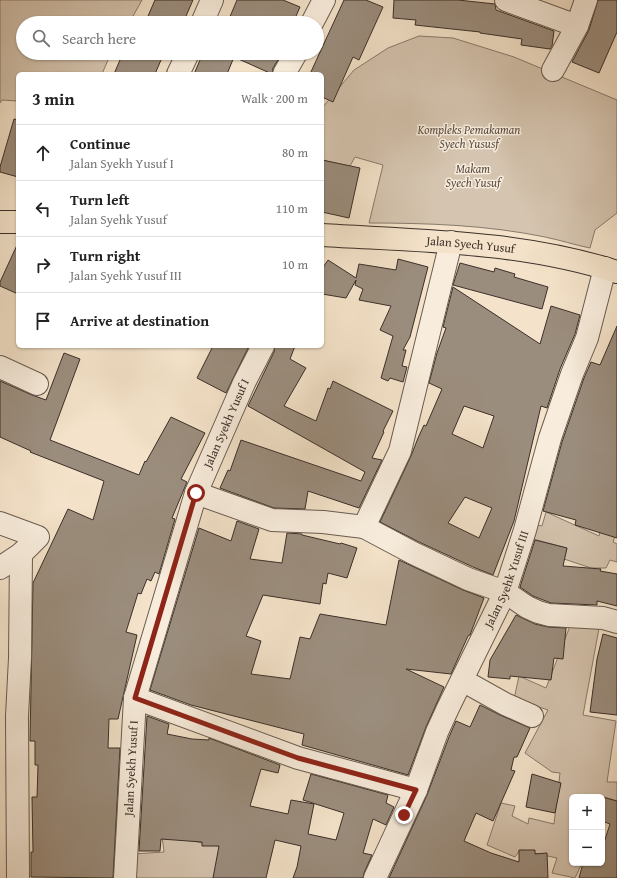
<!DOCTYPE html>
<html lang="en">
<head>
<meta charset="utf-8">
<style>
  :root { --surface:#fff; --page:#f2f2f2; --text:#222; --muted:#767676; --line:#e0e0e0 }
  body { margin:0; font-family:"Gentium Book Plus",serif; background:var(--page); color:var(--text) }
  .controls { position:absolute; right:12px; bottom:12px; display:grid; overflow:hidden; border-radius:6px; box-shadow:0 1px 3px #0004 }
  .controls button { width:36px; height:36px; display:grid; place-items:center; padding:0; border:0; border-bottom:1px solid var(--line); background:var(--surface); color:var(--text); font:20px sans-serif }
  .stop { position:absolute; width:12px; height:12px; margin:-9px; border:3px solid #8f2418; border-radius:50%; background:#fff }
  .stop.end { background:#8f2418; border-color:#fff; box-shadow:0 1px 4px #0008 }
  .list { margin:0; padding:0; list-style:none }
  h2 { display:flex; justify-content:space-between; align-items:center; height:52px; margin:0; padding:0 16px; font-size:17px }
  h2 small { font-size:13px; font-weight:400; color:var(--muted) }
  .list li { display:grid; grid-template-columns:26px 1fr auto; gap:12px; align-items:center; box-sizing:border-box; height:56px; padding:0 16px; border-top:1px solid var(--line) }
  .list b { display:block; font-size:15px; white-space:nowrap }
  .list p { margin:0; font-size:13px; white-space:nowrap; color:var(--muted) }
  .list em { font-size:13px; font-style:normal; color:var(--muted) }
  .icon { flex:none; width:22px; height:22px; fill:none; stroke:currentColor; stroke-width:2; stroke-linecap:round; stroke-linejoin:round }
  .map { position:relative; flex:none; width:617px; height:878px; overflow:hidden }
  .search { position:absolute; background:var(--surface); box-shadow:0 1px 3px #0004; left:16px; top:16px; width:308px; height:44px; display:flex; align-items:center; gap:10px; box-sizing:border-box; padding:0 14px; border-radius:22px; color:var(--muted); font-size:15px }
  .panel { position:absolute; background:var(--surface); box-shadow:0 1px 3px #0004; left:16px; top:72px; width:308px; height:276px; border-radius:6px }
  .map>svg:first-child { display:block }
</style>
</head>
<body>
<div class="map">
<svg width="617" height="878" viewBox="0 0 617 878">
  <rect width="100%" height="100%" fill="#f4e3ca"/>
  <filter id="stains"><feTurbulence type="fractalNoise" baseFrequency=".005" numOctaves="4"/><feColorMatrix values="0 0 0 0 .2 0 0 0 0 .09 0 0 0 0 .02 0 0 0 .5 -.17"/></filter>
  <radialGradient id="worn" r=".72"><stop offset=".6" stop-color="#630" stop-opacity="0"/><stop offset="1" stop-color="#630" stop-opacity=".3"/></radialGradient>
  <path fill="#d5c4af" stroke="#887a6c" d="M0 0H142L132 18H115L108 23H23V53H111L102 74H18V101L2 100 0 103Z
    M419 36 453 38 514 57 617 100V213L595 230 590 248C575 245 560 240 545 237 487 225 427 223 369 223L383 165 355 157 350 166 322 160V108L354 70 388 48Z
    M606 508 617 530 613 542 617 544V562L610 560 606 568H591L564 559 567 548 529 538 533 524 542 526 546 512 599 536Z
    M572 621 600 623 583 715 616 721 607 782H617V801L601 796 572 797V863H582L575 878 552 873 557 858 520 850 515 857 487 845 501 803 515 806 512 816 528 824 529 818 554 824 560 773 552 772 525 753 548 710 514 699 519 676 546 688Z
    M162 836 172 837 223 847 213 878H130L133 854 164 852Z"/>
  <path fill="#9b8d7d" stroke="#3b2f29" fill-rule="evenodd" d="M155 0H193L183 23H145Z
    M237 0H283L300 7 293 23H237L229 19Z
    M344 0H366L383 7 359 60 353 57 333 102 322 97V74H310Z
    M394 0H458L495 4 496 10 554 31 552 46 550 49 521 45 522 39 480 33V32L415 25 416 20 393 18Z
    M598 0H617V32L599 73 572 62 589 30Z
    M123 53H164L155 74H114Z
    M203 53H282L273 68 272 74 234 57 227 74H194Z
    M14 119 18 120V177L0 172V167Z
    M322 160 360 168 349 218 322 212Z
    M18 243V294L0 286V282Z
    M398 259 428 267 410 337 403 350H406L402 366 407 367 403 382 390 378 388 381 381 378 393 336 380 330 391 306 359 300 363 289 355 285 356 280 346 298 322 294V269L328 260 356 278 359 264 396 270Z
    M460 263 494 272 495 268 515 274 514 277 548 287 542 309 453 285Z
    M453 287 540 344 551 306 580 315 575 334 560 369 547 408 541 406 514 521 493 575 473 567 419 542 380 522 411 456 418 438 424 425 426 426 442 389 429 383 437 353 446 328 443 327ZM464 406 494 416 483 448 452 434ZM465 497 492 508 479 538 448 523Z
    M617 326V538L575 525 576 520 543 511 562 442 584 378 591 362 600 365Z
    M213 346H249L226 393 197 378Z
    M275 346H295L290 359 306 368 284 406 316 421 328 388 330 389 333 381 393 411 383 431 384 432 372 458 382 460 359 508 308 491 305 509 274 508 220 488 228 470 230 471 241 440 361 481 365 472 248 406 274 352Z
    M64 353 80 359 50 440 139 475 145 461 146 462 171 417 205 433 181 479 187 482 172 518 175 519 159 574 155 572 151 581 147 579 141 594 138 593 126 632 137 635 118 719H109L108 748H120L113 878 31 877V852H33L32 797H37L38 765H35V741H30L33 583 68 509 93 520 104 481 30 452 31 451 0 437V381L32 395 46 400Z
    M237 521 259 529 250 559 282 563 287 533 302 534V535L340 544 341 543 357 548 347 578 328 573 326 584 323 583 320 604 263 595 246 636 261 641 251 674 290 679 300 637 310 639 320 614 386 625 399 560 463 590 484 598 470 635 468 636 451 674 406 669 444 687 426 727 408 775 302 745 304 734 191 705 150 690 199 528 231 541Z
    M535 540 567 548 563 566 601 569 600 571 617 574V606L597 601V605L551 603 533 596 520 587Z
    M516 615 535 624 548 627 566 628 563 659 554 658 551 680 510 676V679L488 677 490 660Z
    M603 634 617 638V715L590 712 597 659Z
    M480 705 500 715 530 728 517 757H514L511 770 515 771 493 821 476 813 464 841 491 853 519 862V850H535V854L547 853 548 878H389L427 795 449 737 456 721 470 727Z
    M147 716 169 724 167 734 192 739 209 740V738L280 765 278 773 261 769 250 806 288 814 291 800 314 804 308 834 336 840 344 813 303 800 311 774 388 795 386 803 394 807 386 825 373 819 363 853 372 855 364 873 363 878H293L297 867 301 846 275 840 266 878H213L219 846H202V842L161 839 160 851H139Z
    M532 774 561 783 555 813 526 807Z
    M602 797 617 801V878H579L583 863H602V849L610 824 602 821Z"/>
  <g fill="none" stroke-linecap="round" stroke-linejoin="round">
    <g stroke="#695c51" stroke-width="24">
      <g id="minor">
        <path d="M506 0 577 26"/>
        <path d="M202 23 212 0"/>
        <path d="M312 23 324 0"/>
        <path d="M553 70 577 26 586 0"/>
        <path d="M178 74 188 53"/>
        <path d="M284 74 296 53"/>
        <path d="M0 367 37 384"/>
        <path d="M196 493 272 520 323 522 364 527 400 451 451 242"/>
        <path d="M0 523 38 537 21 554 0 568"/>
        <path d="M364 527 413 553 468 579 505 592 527 607 538 612 549 615 603 618 617 622"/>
        <path d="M462 680 505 704 532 716"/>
        <path d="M135 698 298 758 416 790"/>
        <path d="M18 878 17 716 20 658 21 554"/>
        <path id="s1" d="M125 878 135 698 196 493 244 383 263 346"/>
        <path id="s2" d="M375 878 416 790 437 732 448 708 505 592 525 530 550 438 572 374 587 338 605 268"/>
      </g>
    </g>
    <g stroke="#3b2f29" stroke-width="24">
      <g id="major">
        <path d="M0 222H18"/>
        <path id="s3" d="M322 235C421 241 522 241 617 272"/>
      </g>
    </g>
    <use href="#minor" stroke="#f8eddd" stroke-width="22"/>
    <use href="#major" stroke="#f4e3ca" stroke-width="22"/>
  </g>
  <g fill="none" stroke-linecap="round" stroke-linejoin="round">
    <path stroke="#8f2418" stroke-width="5" d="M196 493 135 698 298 758 416 790 404 815"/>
  </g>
  <g text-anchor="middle" stroke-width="3" stroke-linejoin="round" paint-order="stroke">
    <g font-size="12" font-style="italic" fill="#5a4d44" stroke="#f8eddd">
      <text x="469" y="134">Kompleks Pemakaman<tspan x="469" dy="14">Syech Yususf</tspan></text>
      <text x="473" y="173">Makam<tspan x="473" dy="14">Syech Yusuf</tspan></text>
    </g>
    <g font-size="12" fill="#3b2f29" stroke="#f8eddd">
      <text dy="4" stroke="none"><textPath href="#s3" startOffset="149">Jalan Syech Yusuf</textPath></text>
      <text dy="4" stroke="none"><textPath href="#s1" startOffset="470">Jalan Syekh Yusuf I</textPath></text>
      <text dy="4" stroke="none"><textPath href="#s2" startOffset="327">Jalan Syehk Yusuf III</textPath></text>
      <text dy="4" stroke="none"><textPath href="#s1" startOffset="110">Jalan Syekh Yusuf I</textPath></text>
    </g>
  </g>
  <rect width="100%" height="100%" filter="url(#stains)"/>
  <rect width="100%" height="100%" fill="url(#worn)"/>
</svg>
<div class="controls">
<button>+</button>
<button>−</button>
</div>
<div class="stop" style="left:196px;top:493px"></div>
<div class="stop end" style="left:404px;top:815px"></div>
<div class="search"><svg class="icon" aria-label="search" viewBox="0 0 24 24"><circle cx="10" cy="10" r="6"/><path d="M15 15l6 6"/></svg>Search here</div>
<section class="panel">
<h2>3 min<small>Walk · 200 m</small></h2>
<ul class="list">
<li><svg class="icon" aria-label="ahead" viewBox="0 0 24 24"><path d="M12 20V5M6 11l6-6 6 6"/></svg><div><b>Continue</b><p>Jalan Syekh Yusuf I</p></div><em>80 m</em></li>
<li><svg class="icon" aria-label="left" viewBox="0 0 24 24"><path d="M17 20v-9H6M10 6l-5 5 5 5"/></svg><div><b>Turn left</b><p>Jalan Syehk Yusuf</p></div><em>110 m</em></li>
<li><svg class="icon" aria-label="right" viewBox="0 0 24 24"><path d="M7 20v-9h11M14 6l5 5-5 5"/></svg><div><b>Turn right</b><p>Jalan Syehk Yusuf III</p></div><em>10 m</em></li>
<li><svg class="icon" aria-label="arrive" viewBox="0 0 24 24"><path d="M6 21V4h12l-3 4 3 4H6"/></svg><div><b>Arrive at destination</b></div></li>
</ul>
</section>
</div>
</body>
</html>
